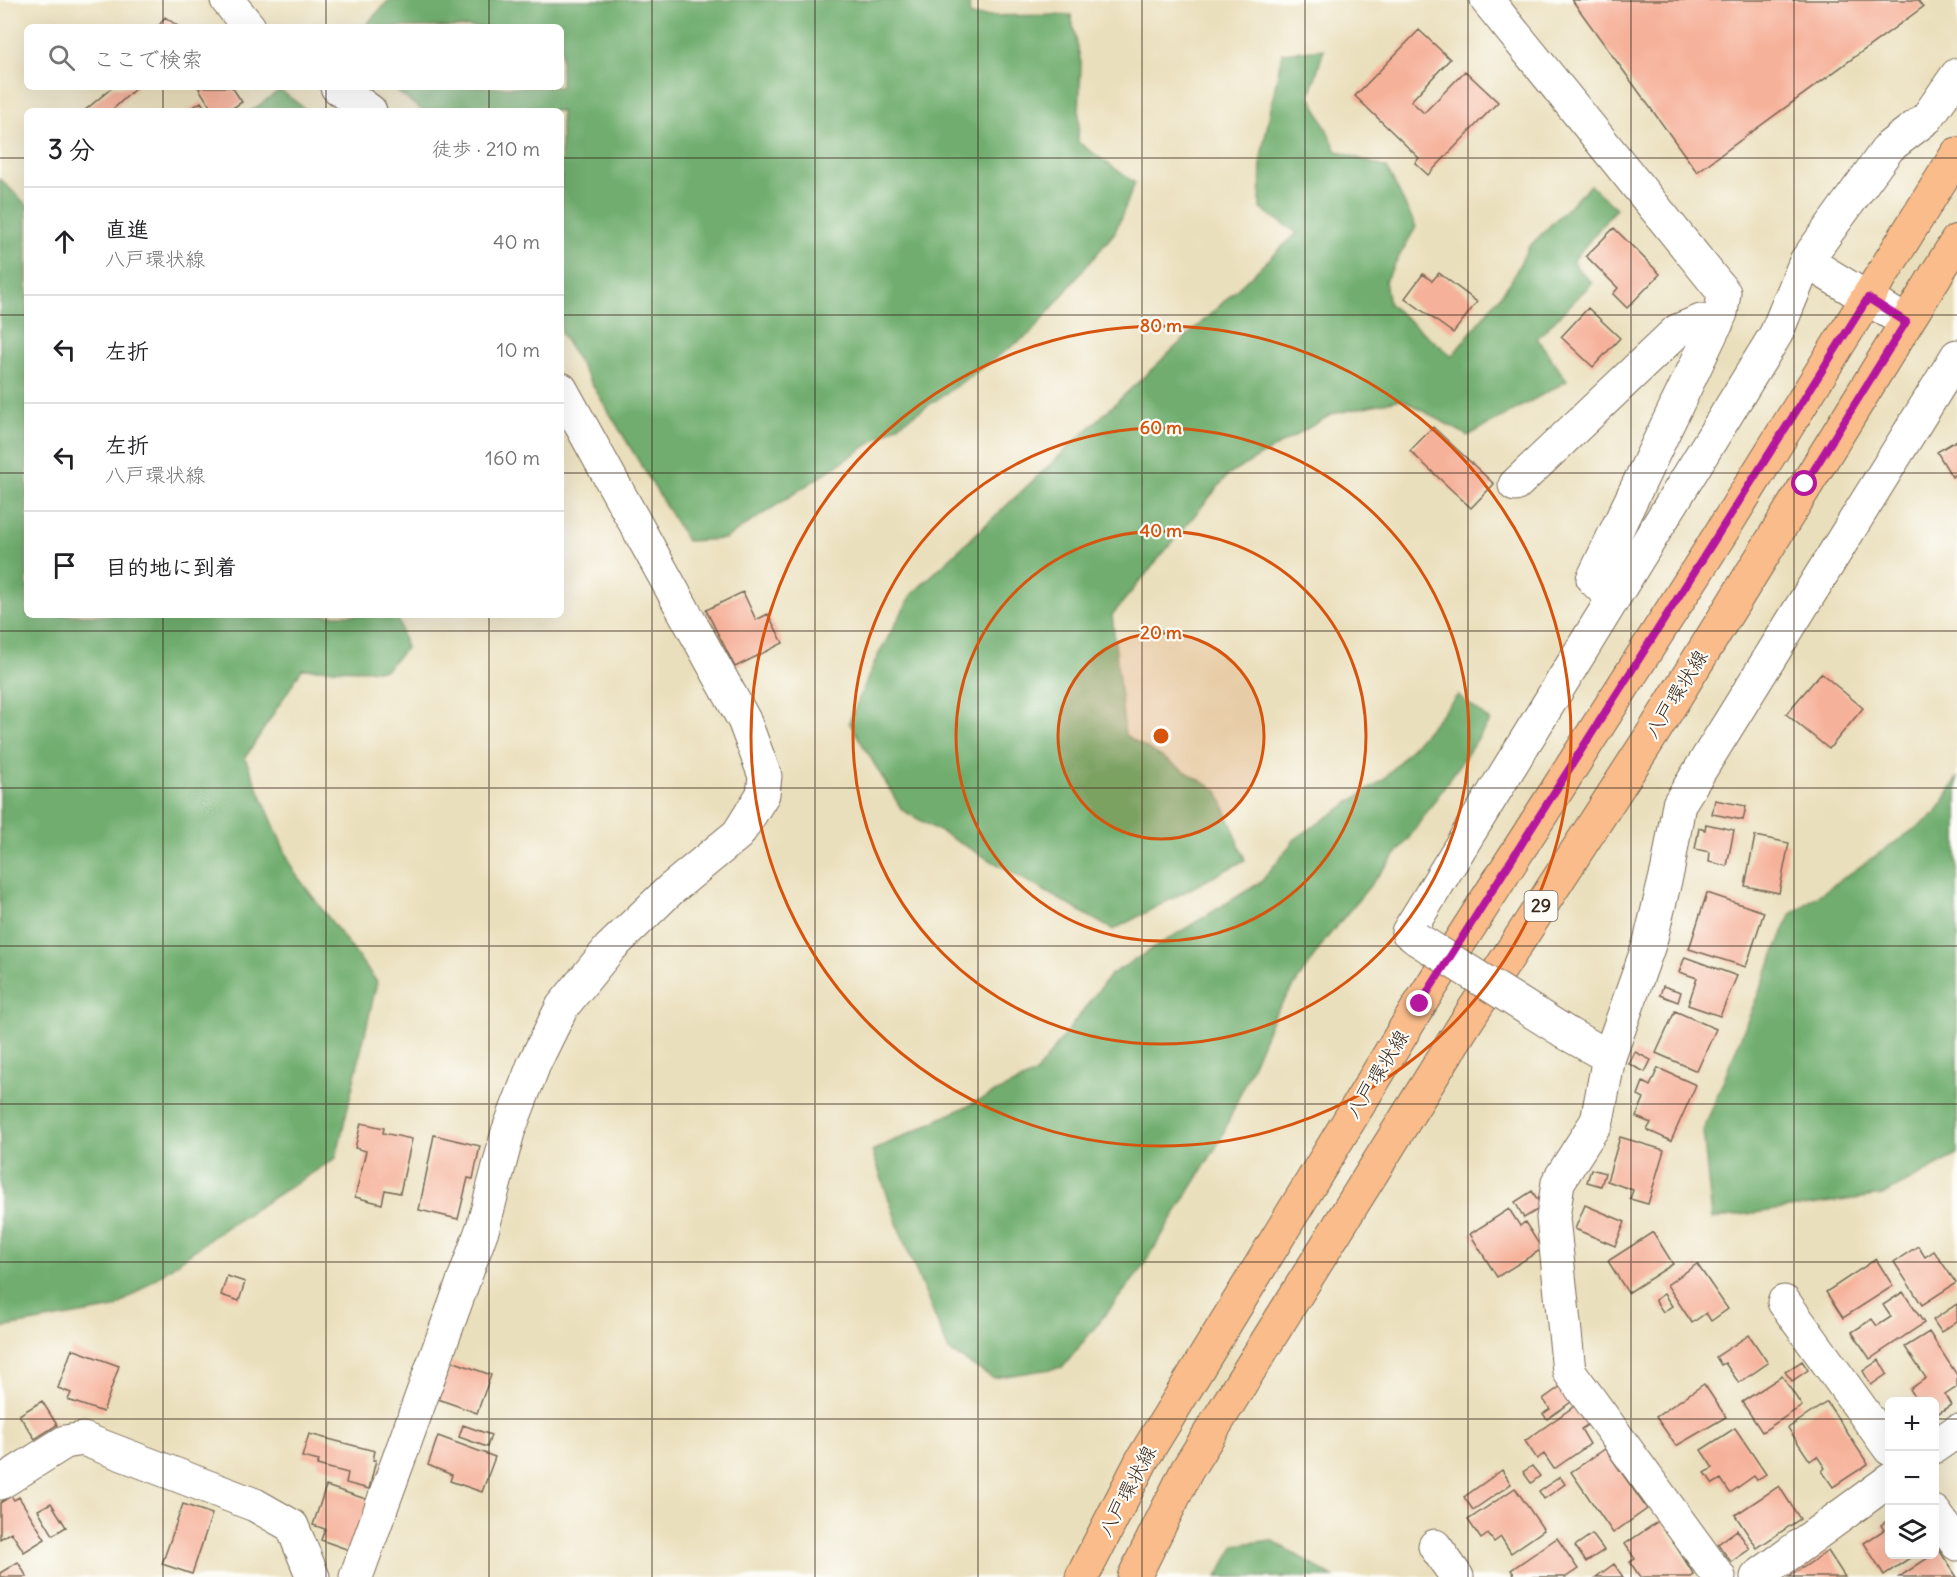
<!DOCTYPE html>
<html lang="ja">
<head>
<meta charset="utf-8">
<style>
  :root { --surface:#fff; --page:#f6f6f6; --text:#202124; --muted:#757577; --line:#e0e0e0 }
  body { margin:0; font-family:Delius,"Klee One",sans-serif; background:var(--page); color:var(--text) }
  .controls { position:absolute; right:18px; bottom:18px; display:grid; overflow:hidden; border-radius:9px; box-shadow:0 6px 24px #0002 }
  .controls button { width:54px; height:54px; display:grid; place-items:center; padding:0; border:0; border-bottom:2px solid var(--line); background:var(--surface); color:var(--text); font:30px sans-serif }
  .stop { position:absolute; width:18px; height:18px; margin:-14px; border:4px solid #b5179e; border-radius:50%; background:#fff }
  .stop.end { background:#b5179e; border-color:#fff; box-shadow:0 2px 6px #0008 }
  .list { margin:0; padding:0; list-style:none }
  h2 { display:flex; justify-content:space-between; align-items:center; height:78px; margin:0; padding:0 24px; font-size:26px }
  h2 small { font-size:20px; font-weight:400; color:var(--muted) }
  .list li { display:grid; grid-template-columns:39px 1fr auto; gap:18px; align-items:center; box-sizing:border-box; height:108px; padding:0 24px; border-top:2px solid var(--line) }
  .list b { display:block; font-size:22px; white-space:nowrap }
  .list p { margin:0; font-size:20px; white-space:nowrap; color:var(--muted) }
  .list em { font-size:20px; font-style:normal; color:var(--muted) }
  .icon { flex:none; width:33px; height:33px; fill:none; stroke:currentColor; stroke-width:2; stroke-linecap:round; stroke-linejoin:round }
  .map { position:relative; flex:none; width:1957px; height:1577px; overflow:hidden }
  .search { position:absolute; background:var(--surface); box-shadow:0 6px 24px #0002; left:24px; top:24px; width:540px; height:66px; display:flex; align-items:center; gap:15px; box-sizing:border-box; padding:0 21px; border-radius:9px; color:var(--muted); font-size:22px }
  .panel { position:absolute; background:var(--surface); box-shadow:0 6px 24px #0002; left:24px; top:108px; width:540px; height:510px; border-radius:9px }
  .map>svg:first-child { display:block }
</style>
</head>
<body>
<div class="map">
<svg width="1957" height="1577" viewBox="0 0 1957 1577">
  <rect width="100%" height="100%" fill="#fdfcf7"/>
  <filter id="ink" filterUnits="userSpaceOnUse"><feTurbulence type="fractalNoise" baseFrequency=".0167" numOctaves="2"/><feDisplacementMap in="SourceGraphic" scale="12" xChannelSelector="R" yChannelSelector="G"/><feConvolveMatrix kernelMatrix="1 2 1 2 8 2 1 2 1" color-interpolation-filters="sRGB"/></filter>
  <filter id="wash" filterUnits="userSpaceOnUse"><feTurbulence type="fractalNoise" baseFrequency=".008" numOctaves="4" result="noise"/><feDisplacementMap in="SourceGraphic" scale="24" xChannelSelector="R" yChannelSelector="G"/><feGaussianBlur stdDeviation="1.35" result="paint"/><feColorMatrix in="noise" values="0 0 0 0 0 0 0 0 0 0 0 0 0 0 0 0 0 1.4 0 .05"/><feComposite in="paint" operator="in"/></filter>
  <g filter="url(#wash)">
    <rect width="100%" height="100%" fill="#eadfbc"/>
    <path fill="#6fad6e" stroke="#556c46" stroke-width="1.5" d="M389 0H969L970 16 1071 15 1081 63 1078 142 1135 183 1115 232 1031 333 935 401 725 539 687 541 561 333V111H423L391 87H561V27H364Z
      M1324 49 1310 95 1337 151 1387 168 1416 227 1385 281 1389 304 1452 356 1510 283 1528 248 1590 185 1616 208 1572 262 1592 283 1537 338 1567 381 1468 436 1402 399 1332 414 1228 475 1112 615 1125 735 1218 791 1245 860 1113 930 902 810 849 722 875 661 912 594 1297 233 1260 208 1261 157 1282 53Z
      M280 90 308 111H251Z
      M0 179 27 205V615H397L406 648 385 670 302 669 245 758 294 872 377 982 336 1158 228 1226 115 1308 0 1328Z
      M1458 695 1490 721 1406 842 1326 939 1274 1015 1220 1141 1140 1271 1063 1367 993 1378 949 1351 902 1237 872 1151 1035 1074 1110 975 1261 882 1295 839 1384 779Z
      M1957 778V1155L1882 1195 1712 1219 1703 1131 1790 915 1936 814Z
      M1271 1540 1333 1577H1217L1235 1545Z"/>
    <g id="blocks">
      <path fill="#f6b19a" d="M1572 0H1918L1923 7 1697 172Z
        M165 17 179 27H158Z
        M1419 30 1450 59 1411 101 1424 113 1465 71 1498 102 1428 175 1415 163 1419 158 1355 96Z
        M113 87H137L111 111H84Z
        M198 87H232L242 102 228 111H213Z
        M201 102 207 111H187Z
        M1614 228 1660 274 1627 308 1613 294 1618 288 1586 256Z
        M1439 273 1477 302 1453 333 1405 298 1423 274 1432 281Z
        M1588 308 1620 338 1593 367 1561 337Z
        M1433 427 1494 484 1471 508 1410 451Z
        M1957 440V474L1952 477 1937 452Z
        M743 592 756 620 768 614 783 643 735 667 706 610Z
        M1821 673 1863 708 1829 749 1786 714Z
        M1715 800 1746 806 1743 820 1712 814Z
        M1706 824 1734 830 1727 866 1709 862 1710 852 1695 849 1699 828 1705 830Z
        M1755 836 1789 843 1779 893 1745 886Z
        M1707 893 1764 912 1746 967 1689 949Z
        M1685 957 1737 976 1720 1016 1688 1005 1697 978 1679 972Z
        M1663 986 1681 992 1678 1002 1660 995Z
        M1675 1011 1716 1029 1697 1071 1656 1053Z
        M1635 1052 1651 1060 1645 1072 1629 1064Z
        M1658 1068 1696 1085 1671 1141 1647 1130 1651 1123 1636 1117 1644 1098 1638 1095 1643 1082 1650 1086Z
        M361 1123 384 1128 383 1133 412 1139 400 1193 385 1190 382 1204 355 1197 366 1151 355 1148Z
        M434 1135 480 1146 473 1179 468 1178 458 1219 419 1210Z
        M1620 1137 1664 1150 1648 1204 1630 1199 1633 1190 1607 1181Z
        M1591 1169 1605 1173 1601 1186 1587 1182Z
        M1532 1191 1542 1207 1524 1218 1515 1202Z
        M1585 1205 1625 1222 1615 1246 1575 1229Z
        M1509 1209 1520 1226 1525 1222 1542 1249 1497 1277 1470 1234Z
        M1653 1232 1673 1264 1628 1293 1608 1261Z
        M1918 1246 1925 1257 1934 1251 1956 1283 1922 1305 1894 1262Z
        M1876 1259 1893 1286 1843 1318 1826 1292Z
        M1697 1264 1728 1309 1711 1321 1706 1313 1692 1323 1667 1285Z
        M227 1276 245 1282 239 1301 221 1295Z
        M1903 1292 1924 1323 1870 1359 1852 1332 1872 1319 1877 1326 1891 1317 1883 1305Z
        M1664 1294 1672 1306 1663 1312 1655 1300Z
        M1957 1304V1321L1941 1332 1933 1320Z
        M1929 1332 1957 1375V1387L1945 1395 1951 1405 1934 1416V1402H1918L1910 1389 1926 1378 1905 1347Z
        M1749 1335 1768 1363 1739 1383 1725 1363 1721 1365 1716 1357Z
        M72 1349 119 1366 103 1412 68 1400 71 1393 58 1388Z
        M1879 1360 1887 1374 1871 1385 1863 1371Z
        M452 1361 491 1375 477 1413 438 1399Z
        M1802 1361 1808 1370 1792 1381 1785 1372Z
        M1782 1376 1802 1406 1762 1432 1742 1402Z
        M1704 1384 1726 1417 1676 1446 1656 1417Z
        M1561 1386 1571 1402 1547 1419 1543 1414 1550 1409 1543 1399Z
        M42 1401 57 1425 35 1439 19 1415Z
        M1827 1402 1868 1464 1833 1487 1822 1471 1825 1468 1817 1456 1810 1461 1788 1428Z
        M1576 1405 1589 1424 1581 1429 1590 1444 1554 1469 1544 1454 1537 1459 1525 1441Z
        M463 1425 491 1435 487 1447 459 1437Z
        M1735 1428 1766 1474 1757 1480 1754 1476 1730 1493 1721 1479 1713 1484 1705 1473 1713 1468 1701 1450Z
        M309 1434 375 1451 373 1460H376L369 1489 346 1483 348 1473 317 1465 319 1461 302 1457Z
        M438 1436 495 1457 482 1492 450 1481 452 1475 428 1465Z
        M1605 1449 1647 1509 1613 1533 1571 1472Z
        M1532 1466 1540 1476 1531 1483 1523 1472Z
        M1502 1470 1511 1484 1473 1510 1464 1497Z
        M1560 1477 1565 1484 1544 1499 1539 1491Z
        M326 1486 369 1500 352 1551 321 1540 325 1529 313 1525Z
        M1779 1486 1800 1519 1757 1548 1735 1515Z
        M1515 1488 1544 1530 1511 1553 1501 1537 1494 1542 1488 1534 1481 1539 1468 1520Z
        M11 1496 14 1500 19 1497 45 1539 24 1552 11 1532 0 1539V1503Z
        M51 1503 66 1527 53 1535 38 1510Z
        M183 1504 212 1514 192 1574 162 1564Z
        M1890 1519V1554H1916L1884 1575 1864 1543 1884 1530 1881 1525Z
        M1660 1520 1694 1575 1691 1577H1640L1630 1562 1635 1559 1625 1544Z
        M1737 1530 1750 1549 1731 1562 1718 1544Z
        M1592 1534 1604 1550 1586 1562 1575 1546Z
        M1557 1538 1578 1569 1566 1577H1516L1511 1570Z
        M1939 1550 1957 1577H1899L1934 1554Z
        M1828 1551 1845 1577H1789Z
        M18 1562 27 1577H0V1573Z
        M1614 1564 1623 1577H1596Z"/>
    </g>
  </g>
  <g filter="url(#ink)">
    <use href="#blocks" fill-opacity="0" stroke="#786955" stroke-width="1.5"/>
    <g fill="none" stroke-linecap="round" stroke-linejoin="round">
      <g stroke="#786955" stroke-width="35">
        <path id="minor" d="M227 0 249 27
          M1487 0 1724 293 1721 313 1593 579 1612 598
          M337 87 370 111
          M1806 261 1906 322
          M1515 485 1677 331 1701 321 1717 323
          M1417 939 1408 932 1776 334 1806 261 1889 147 1927 118 1957 75
          M1568 1034 1609 1057
          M1784 1302 1890 1449
          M1934 1447 1957 1431
          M0 1483 65 1442 83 1439 255 1505 292 1526 313 1577
          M1934 1512 1957 1544
          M1435 1546 1457 1577
          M356 1577 483 1227 508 1132 534 1064 562 1007 610 948 670 890 738 834 763 794 765 776 744 720 561 389
          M1719 1577 1569 1371 1553 1218 1558 1182 1597 1121 1609 1057 1650 942 1668 868 1679 804 1957 356
          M1757 1577 1890 1480"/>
      </g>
      <g stroke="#786955" stroke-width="35">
        <path id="major" d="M1082 1577 1142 1460 1420 1004 1709 552 1957 154
          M1134 1577 1187 1470 1464 1025 1653 733 1957 241"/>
      </g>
      <use href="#minor" stroke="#fff" stroke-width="33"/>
      <use href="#major" stroke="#f9bc8a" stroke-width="33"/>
      <g stroke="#786955" stroke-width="35" stroke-linecap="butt">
        <path id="minor-bridge" d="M1417 939 1568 1034"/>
      </g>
      <use href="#minor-bridge" stroke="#fff" stroke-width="33"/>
    </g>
  </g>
  <g fill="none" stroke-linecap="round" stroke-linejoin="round" filter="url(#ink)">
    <path stroke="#b5179e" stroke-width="8" d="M1420 1004 1868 298 1906 322 1805 484"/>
  </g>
  <path fill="none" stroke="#3b2a1e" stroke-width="1.5" stroke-opacity="0.55" d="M163 0V27M326 0V27M489 0V27M652 0V1577M815 0V1577M978 0V1577M1142 0V1577M1305 0V1577M1468 0V1577M1631 0V1577M1794 0V1577M163 87V111M326 87V111M489 87V111M0 158H27M561 158H1957M0 315H27M561 315H1957M0 473H27M561 473H1957M163 615V1577M326 615V1577M489 615V1577M0 631H1957M0 788H1957M0 946H1957M0 1104H1957M0 1262H1957M0 1419H1890M1934 1419H1957"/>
  <circle cx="1161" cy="736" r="103" fill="#d7540e" fill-opacity=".12"/>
  <g fill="none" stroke="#d7540e" stroke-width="3">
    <circle cx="1161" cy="736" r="103"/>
    <circle cx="1161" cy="736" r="205"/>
    <circle cx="1161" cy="736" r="308"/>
    <circle cx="1161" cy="736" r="410"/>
  </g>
  <g text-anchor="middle" stroke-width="4.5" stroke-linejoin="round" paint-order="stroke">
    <rect fill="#fdfcf7" stroke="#75695f" stroke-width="1.5" x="1524.5" y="891" width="33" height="30" rx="4.5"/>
    <g font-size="18" font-weight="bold" fill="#3b2a1e">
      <text x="1541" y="912">29</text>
    </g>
    <g font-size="20" fill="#3b2a1e" stroke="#fdfcf7">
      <text transform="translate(1676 694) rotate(-58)" y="7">八戸環状線</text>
      <text transform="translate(1377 1074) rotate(-58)" y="7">八戸環状線</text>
      <text transform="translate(1127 1491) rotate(-62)" y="7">八戸環状線</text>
    </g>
  </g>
  <circle cx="1161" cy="736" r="9" fill="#d7540e" stroke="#fdfcf7" stroke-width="3"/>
  <g font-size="18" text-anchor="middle" font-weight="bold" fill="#d7540e" stroke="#fdfcf7" stroke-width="4.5" stroke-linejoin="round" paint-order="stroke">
    <text x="1161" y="332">80 m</text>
    <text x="1161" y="434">60 m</text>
    <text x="1161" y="537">40 m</text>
    <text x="1161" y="639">20 m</text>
  </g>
</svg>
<div class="controls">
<button>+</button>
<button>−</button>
<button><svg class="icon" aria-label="layers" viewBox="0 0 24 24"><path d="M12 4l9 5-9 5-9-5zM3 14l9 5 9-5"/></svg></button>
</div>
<div class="stop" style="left:1805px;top:484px"></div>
<div class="stop end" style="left:1420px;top:1004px"></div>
<div class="search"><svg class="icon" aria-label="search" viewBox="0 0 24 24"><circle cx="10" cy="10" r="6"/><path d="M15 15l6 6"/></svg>ここで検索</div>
<section class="panel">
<h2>3 分<small>徒歩 · 210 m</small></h2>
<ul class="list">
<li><svg class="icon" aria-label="ahead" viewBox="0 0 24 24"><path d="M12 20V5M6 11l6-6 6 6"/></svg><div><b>直進</b><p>八戸環状線</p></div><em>40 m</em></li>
<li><svg class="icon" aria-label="left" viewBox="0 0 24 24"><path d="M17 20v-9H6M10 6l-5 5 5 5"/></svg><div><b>左折</b></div><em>10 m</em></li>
<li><svg class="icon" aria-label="left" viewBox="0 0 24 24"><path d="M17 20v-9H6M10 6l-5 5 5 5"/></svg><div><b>左折</b><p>八戸環状線</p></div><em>160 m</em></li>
<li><svg class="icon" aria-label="arrive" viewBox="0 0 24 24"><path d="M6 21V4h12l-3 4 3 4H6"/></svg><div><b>目的地に到着</b></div></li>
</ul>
</section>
</div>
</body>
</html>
